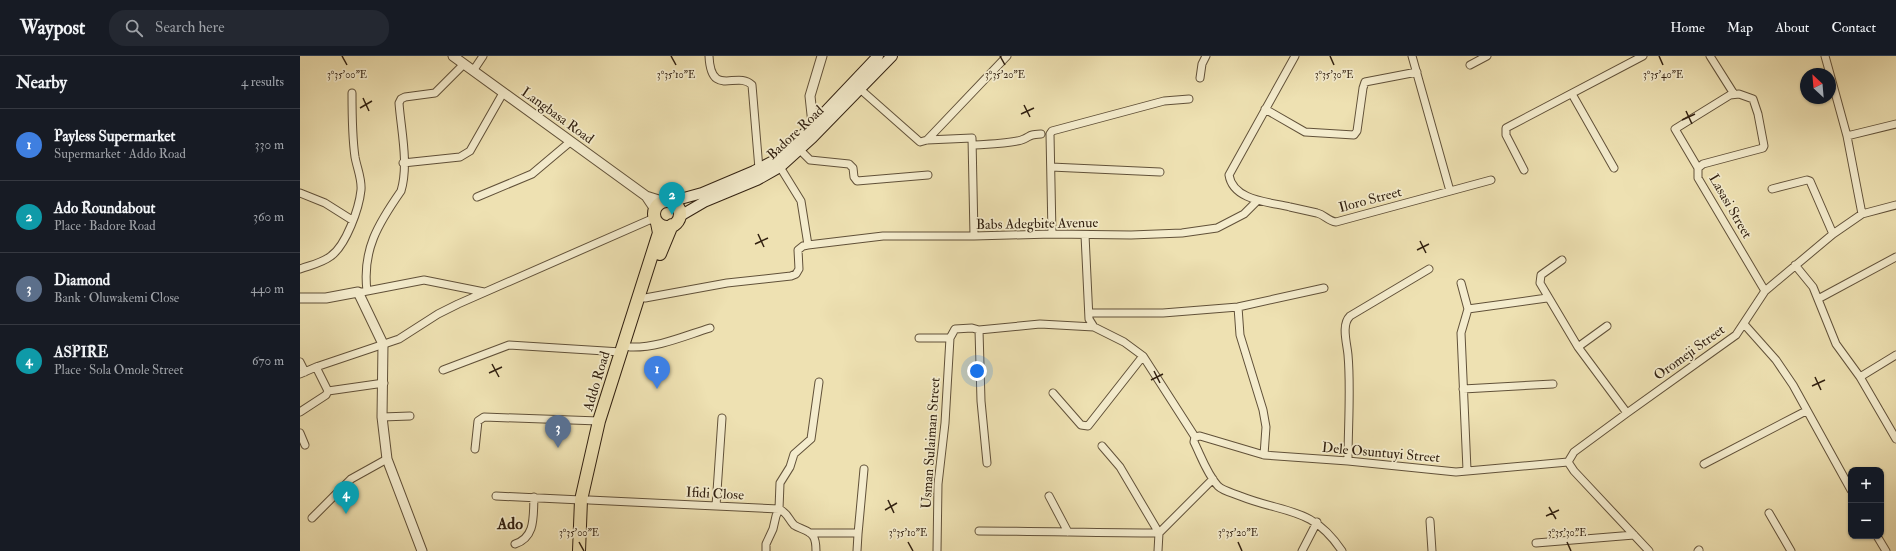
<!DOCTYPE html>
<html lang="en">
<head>
<meta charset="utf-8">
<style>
  :root { --surface:#171b24; --page:#242831; --text:#f1f3f6; --muted:#9ea1a6; --line:#363941; --accent:#1a73e8 }
  body { margin:0; font-family:"IM FELL Double Pica",serif; background:var(--page); color:var(--text) }
  .controls { position:absolute; right:12px; bottom:12px; display:grid; overflow:hidden; border-radius:8px; box-shadow:0 1px 3px #0004 }
  .controls button { width:36px; height:36px; display:grid; place-items:center; padding:0; border:0; border-bottom:1px solid var(--line); background:var(--surface); color:var(--text); font:20px sans-serif }
  .compass { position:absolute; left:1500px; top:12px; width:36px; height:36px; border-radius:50%; background:var(--surface); box-shadow:0 1px 3px #0004; rotate:334deg }
  .you { position:absolute; left:677px; top:315px; width:14px; height:14px; margin:-10px; border:3px solid #fff; border-radius:50%; background:#1a73e8; box-shadow:0 0 0 6px #1a73e833 }
  .badge { display:grid; place-items:center; width:26px; height:26px; border-radius:50%; background:var(--accent); color:#fff; font-size:13px; font-weight:700 }
  .pin { position:absolute; translate:-50% -33px; filter:drop-shadow(0 1px 2px #0008) }
  .pin::after { content:''; position:absolute; top:21px; width:14px; height:12px; background:inherit; clip-path:polygon(0 0,100% 0,50% 100%) }
  .list { margin:0; padding:0; list-style:none }
  h2 { display:flex; justify-content:space-between; align-items:center; height:52px; margin:0; padding:0 16px; font-size:17px }
  h2 small { font-size:13px; font-weight:400; color:var(--muted) }
  .list li { display:grid; grid-template-columns:26px 1fr auto; gap:12px; align-items:center; box-sizing:border-box; height:72px; padding:0 16px; border-top:1px solid var(--line) }
  .list b { display:block; font-size:15px; white-space:nowrap }
  .list p { margin:0; font-size:13px; white-space:nowrap; color:var(--muted) }
  .list em { font-size:13px; font-style:normal; color:var(--muted) }
  .icon { flex:none; width:22px; height:22px; fill:none; stroke:currentColor; stroke-width:2; stroke-linecap:round; stroke-linejoin:round }
  .map { position:relative; flex:none; width:1596px; height:495px; overflow:hidden }
  header { display:flex; align-items:center; gap:24px; box-sizing:border-box; height:56px; padding:0 20px; background:var(--surface); border-bottom:1px solid var(--line) }
  header strong { font-size:19px }
  nav { display:flex; gap:22px; margin-inline-start:auto; font-size:14px }
  .search { width:280px; height:36px; background:var(--page); display:flex; align-items:center; gap:10px; box-sizing:border-box; padding:0 14px; border-radius:16px; color:var(--muted); font-size:15px }
  main { display:flex }
  aside { flex:1; background:var(--surface) }
  .map>svg:first-child { display:block }
</style>
</head>
<body>
<header>
<strong>Waypost</strong>
<div class="search"><svg class="icon" aria-label="search" viewBox="0 0 24 24"><circle cx="10" cy="10" r="6"/><path d="M15 15l6 6"/></svg>Search here</div>
<nav><a>Home</a><a>Map</a><a>About</a><a>Contact</a></nav>
</header>
<main>
<aside>
<h2>Nearby<small>4 results</small></h2>
<ul class="list">
<li><span class="badge" style="background:#3f7fe0">1</span><div><b>Payless Supermarket</b><p>Supermarket · Addo Road</p></div><em>330 m</em></li>
<li><span class="badge" style="background:#0f9aa8">2</span><div><b>Ado Roundabout</b><p>Place · Badore Road</p></div><em>360 m</em></li>
<li><span class="badge" style="background:#5c6f8a">3</span><div><b>Diamond</b><p>Bank · Oluwakemi Close</p></div><em>440 m</em></li>
<li><span class="badge" style="background:#0f9aa8">4</span><div><b>ASPIRE</b><p>Place · Sola Omole Street</p></div><em>670 m</em></li>
</ul>
</aside>
<div class="map">
<svg width="1596" height="495" viewBox="0 0 1596 495">
  <rect width="100%" height="100%" fill="#eee1b2"/>
  <filter id="stains"><feTurbulence type="fractalNoise" baseFrequency=".005" numOctaves="4"/><feColorMatrix values="0 0 0 0 .2 0 0 0 0 .09 0 0 0 0 .02 0 0 0 .5 -.17"/></filter>
  <radialGradient id="worn" r=".72"><stop offset=".6" stop-color="#630" stop-opacity="0"/><stop offset="1" stop-color="#630" stop-opacity=".3"/></radialGradient>
  <g fill="none" stroke-linecap="round" stroke-linejoin="round">
    <g stroke="#615139" stroke-width="9">
      <path id="minor" d="M409 0C411 43 437 14 452 29L459 113
        M995 0 929 119C933 145 970 146 990 151 999 153 1008 155 1017 157 1025 159 1028 165 1036 166L1191 124
        M1112 0 1150 135
        M1410 0 1434 38
        M1525 0 1530 18
        M1170 9 1187 0
        M173 15 183 0
        M1530 18 1547 80 1562 158
        M900 22 902 8 906 0
        M560 33 620 86 627 84 672 82 674 180
        M1272 38 1314 112
        M965 53 1005 76 1054 79 1057 75 1063 32 1065 26 1117 16
        M1547 80 1596 68
        M627 84 707 0
        M673 89C685 88 714 88 724 83 732 79 729 79 741 78
        M500 94 510 104 549 108 553 112 554 121 557 125 628 119
        M103 107 160 101 170 95 203 37
        M751 111 860 116
        M1398 112 1403 108 1463 92 1464 90 1458 58 1453 43 1439 38 1430 39 1375 73 1398 112V122L1465 235
        M1224 114 1206 79V72L1343 0
        M1472 133 1507 124 1510 125 1533 178
        M0 137 25 147 52 164
        M177 141 232 118 270 86
        M752 178 750 78 752 75 864 45 889 43
        M785 179 789 263 794 271 824 286 843 300 895 381 894 386C901 400 907 418 918 430 923 435 933 437 940 440 985 458 1012 450 1042 495
        M508 189 583 180H674L752 178 831 179 882 177 917 172 944 158 957 145
        M1262 204 1241 219 1240 227 1278 291 1327 357
        M1495 209 1513 231 1536 288 1560 321 1596 383
        M0 213C11 209 22 207 31 200 46 189 59 153 61 134 62 123 57 112 55 101 52 80 52 58 52 37
        M1161 227 1168 253 1161 277 1167 414
        M67 235C62 194 78 168 101 135 109 108 101 74 99 47L101 43 105 41 135 37 164 8
        M62 236 124 224 184 236
        M345 242 427 227 491 220 496 218 499 213 498 194 503 190 508 189 501 145 480 111
        M1518 243 1596 201
        M938 251 940 279 963 354 966 371 964 399
        M1168 253 1247 242
        M789 257H863L938 251 1024 232
        M1444 268 1476 304 1493 329 1551 434
        M679 274 681 345 687 407
        M619 282H650L655 273 672 272 679 274 740 268 794 271
        M330 291C358 292 384 280 410 272
        M1278 291 1307 270
        M0 306 5 316
        M143 314 209 289 321 296
        M0 318 16 311 99 283 138 258 158 248 354 162
        M1560 321 1596 299
        M1163 333 1253 328
        M28 335 84 327
        M753 337 781 369 788 370 843 300
        M0 356 26 339 28 335 16 311
        M82 361 110 360
        M0 377 5 389
        M895 381 900 380 964 399 1048 405 1156 416 1268 406
        M802 390 820 411 859 477 858 495
        M175 393 178 365 184 361 299 365
        M1048 405C1048 370 1051 333 1048 299 1047 287 1041 269 1050 260L1129 213
        M1268 406 1274 396 1327 357 1436 279 1465 235 1533 178 1562 158 1596 149
        M1268 406 1274 415 1349 495
        M1404 408 1506 355
        M196 440 281 444
        M749 440 768 476
        M289 444 479 453C488 457 488 463 494 469 500 473 509 474 513 480 516 484 516 490 516 495
        M416 450 422 362
        M1469 457 1491 495
        M12 462 51 423 87 403
        M1130 465 1132 495
        M679 475C739 475 799 477 859 477L913 423
        M510 477H556L558 478 557 495
        M558 478 564 413
        M1577 480 1586 495
        M1236 487 1334 479
        M215 488C236 481 233 460 234 441
        M466 495V488L473 473 476 460 479 453 480 427 490 411 494 398 511 383 519 326
        M637 495 638 428 645 367 650 282
        M1002 495 1017 466
        M1398 495 1399 494"/>
    </g>
    <g stroke="#615139" stroke-width="11">
      <path id="tertiary" d="M153 0 346 140 362 145
        M513 68 510 40 522 0
        M346 140 354 152
        M0 242H26L58 236 83 288 82 361 87 403 122 495"/>
    </g>
    <g stroke="#322111" stroke-width="12">
      <path id="secondary" d="M373 145 402 137 454 115 477 103 506 76 578 0
        M380 160 404 146 457 124 480 111 512 82 592 0"/>
    </g>
    <g stroke="#322111" stroke-width="14">
      <path id="primary" d="M354 158a13 13 0 1 1 26 0a13 13 0 1 1-26 0Z
        M360 198 372 169
        M279 495 281 444 299 365 357 183 359 177 357 167"/>
    </g>
    <use href="#minor" stroke="#f4eccd" stroke-width="7"/>
    <use href="#tertiary" stroke="#f4eccd" stroke-width="9"/>
    <use href="#secondary" stroke="#f4eccd" stroke-width="10"/>
    <use href="#primary" stroke="#eee1b2" stroke-width="12"/>
  </g>
  <path fill="none" stroke="#322111" stroke-width="1.5" d="M42 0 47 9M371 0 376 9M700 0 705 9M1030 0 1034 9M1359 0 1363 9M63 42 69 55M724 49 730 61M60 52 72 45M1386 55 1392 68M721 58 734 52M1382 64 1395 58M458 178 464 191M1120 185 1126 197M455 188 468 182M1117 194 1129 188M192 308 199 321M854 315 860 327M189 317 202 311M1515 321 1521 334M851 324 863 318M1512 330 1525 324M588 444 594 457M1249 451 1256 463M585 454 597 447M1246 460 1259 454M279 486 284 495M608 486 613 495M938 486 942 495M1267 486 1271 495"/>
  <g text-anchor="middle" stroke-width="3.5" stroke-linejoin="round" paint-order="stroke">
    <g font-size="14" fill="#322111" stroke="#f4eccd">
      <text transform="translate(258 59) rotate(36)" y="5">Langbasa Road</text>
      <text transform="translate(495 76) rotate(-43)" y="5">Badore Road</text>
      <text transform="translate(1070 143) rotate(-15)" y="5">Iloro Street</text>
      <text transform="translate(1431 150) rotate(60)" y="5">Lasasi Street</text>
      <text transform="translate(737 167) rotate(-1)" y="5">Babs Adegbite Avenue</text>
      <text transform="translate(1389 296) rotate(-36)" y="5">Oromeji Street</text>
      <text transform="translate(296 325) rotate(-73)" y="5">Addo Road</text>
      <text transform="translate(630 387) rotate(-86)" y="5">Usman Sulaiman Street</text>
      <text transform="translate(1081 396) rotate(5)" y="5">Dele Osuntuyi Street</text>
      <text transform="translate(415 437) rotate(3)" y="5">Ifidi Close</text>
    </g>
    <g font-size="16" font-weight="bold" fill="#322111" stroke="#f4eccd">
      <text x="210" y="473">Ado</text>
    </g>
  </g>
  <g font-size="10" text-anchor="middle" fill="#322111" stroke="#f4eccd" stroke-width="3.5" stroke-linejoin="round" paint-order="stroke">
    <text x="47" y="22">3°35'00"E</text>
    <text x="376" y="22">3°35'10"E</text>
    <text x="705" y="22">3°35'20"E</text>
    <text x="1034" y="22">3°35'30"E</text>
    <text x="1363" y="22">3°35'40"E</text>
    <text x="279" y="480">3°35'00"E</text>
    <text x="608" y="480">3°35'10"E</text>
    <text x="938" y="480">3°35'20"E</text>
    <text x="1267" y="480">3°35'30"E</text>
  </g>
  <rect width="100%" height="100%" filter="url(#stains)"/>
  <rect width="100%" height="100%" fill="url(#worn)"/>
</svg>
<div class="controls">
<button>+</button>
<button>−</button>
</div>
<svg class="compass" viewBox="-18 -18 36 36"><path d="M0-13l5 13h-10z" fill="#e53935"/><path d="M0 13l5-13h-10z" fill="#9ea1a6"/></svg>
<div class="you"></div>
<div class="pin badge" style="left:357px;top:333px;background:#3f7fe0">1</div>
<div class="pin badge" style="left:372px;top:159px;background:#0f9aa8">2</div>
<div class="pin badge" style="left:258px;top:392px;background:#5c6f8a">3</div>
<div class="pin badge" style="left:46px;top:458px;background:#0f9aa8">4</div>
</div>
</main>
</body>
</html>
